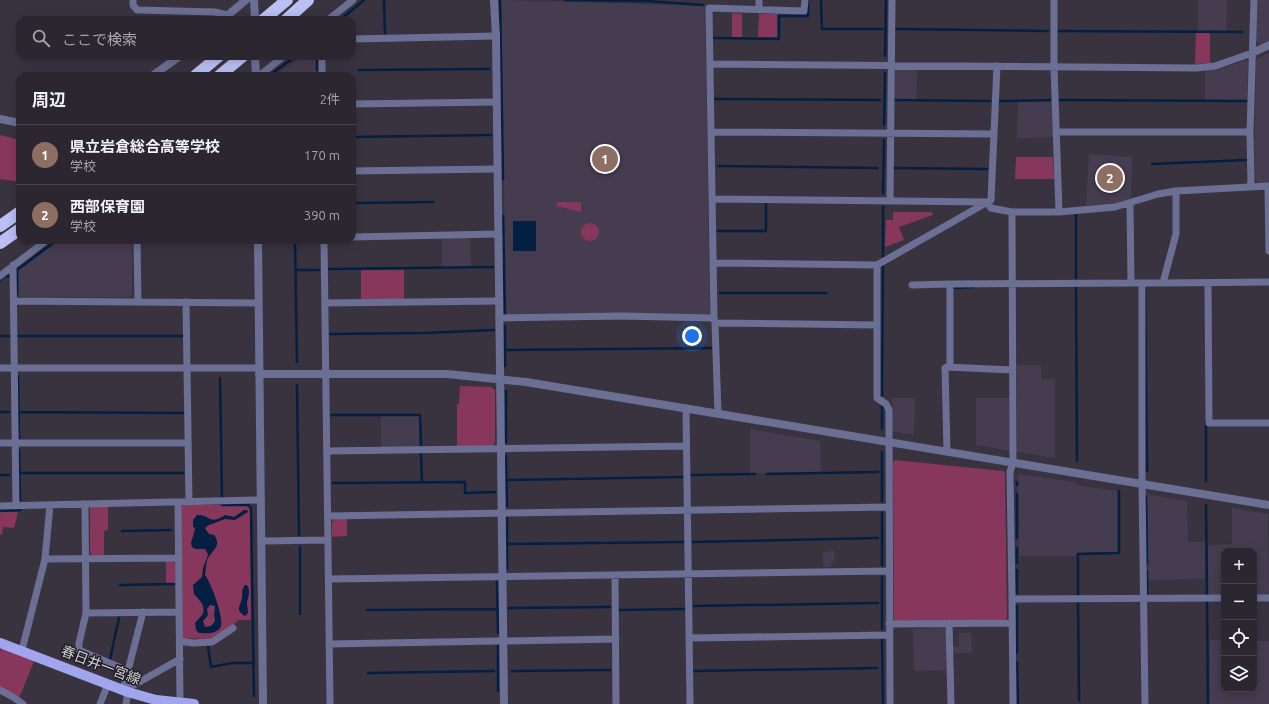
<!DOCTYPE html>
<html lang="ja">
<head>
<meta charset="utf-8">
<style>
  :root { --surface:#2b2630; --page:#332e38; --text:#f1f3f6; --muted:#a6a5ab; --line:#47434c; --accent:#95b2f1 }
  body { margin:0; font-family:Ubuntu,"Noto Sans JP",sans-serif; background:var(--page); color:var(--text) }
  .controls { position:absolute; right:12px; bottom:12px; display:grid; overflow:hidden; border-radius:8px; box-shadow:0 2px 10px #0003 }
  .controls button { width:36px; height:36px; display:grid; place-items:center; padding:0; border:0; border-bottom:1px solid var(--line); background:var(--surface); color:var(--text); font:20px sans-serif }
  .you { position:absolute; left:692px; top:336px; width:14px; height:14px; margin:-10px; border:3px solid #fff; border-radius:50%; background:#1a73e8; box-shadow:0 0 0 6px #1a73e833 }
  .badge { display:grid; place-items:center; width:26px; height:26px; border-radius:50%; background:var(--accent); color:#fff; font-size:13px; font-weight:700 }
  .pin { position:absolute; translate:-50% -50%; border:2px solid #fff; box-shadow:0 1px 4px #0006 }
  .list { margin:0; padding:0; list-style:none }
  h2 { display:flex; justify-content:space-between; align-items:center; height:52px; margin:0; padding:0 16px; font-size:17px }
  h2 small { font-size:13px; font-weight:400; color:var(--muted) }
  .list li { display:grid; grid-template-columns:26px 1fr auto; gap:12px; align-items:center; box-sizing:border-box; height:60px; padding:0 16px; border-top:1px solid var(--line) }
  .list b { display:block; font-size:15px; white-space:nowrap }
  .list p { margin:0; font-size:13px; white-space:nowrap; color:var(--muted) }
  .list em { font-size:13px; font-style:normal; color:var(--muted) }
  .icon { flex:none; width:22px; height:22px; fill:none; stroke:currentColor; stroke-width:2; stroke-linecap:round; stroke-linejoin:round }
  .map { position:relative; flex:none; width:1269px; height:704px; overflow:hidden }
  .search { position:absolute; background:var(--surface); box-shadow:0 2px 10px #0003; left:16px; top:16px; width:340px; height:44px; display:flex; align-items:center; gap:10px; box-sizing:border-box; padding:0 14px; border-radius:12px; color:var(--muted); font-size:15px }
  .panel { position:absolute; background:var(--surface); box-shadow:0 2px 10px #0003; left:16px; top:72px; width:340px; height:172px; border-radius:12px }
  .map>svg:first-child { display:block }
</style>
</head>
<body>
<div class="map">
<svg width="1269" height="704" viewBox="0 0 1269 704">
  <rect width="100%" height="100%" fill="#393340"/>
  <path fill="#453c4f" d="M501 0 705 6 710 313 708 315 621 313 506 314Z
    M1198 0H1227L1226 31H1198Z
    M1258 0H1269V40L1260 44 1256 40Z
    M1269 53V183L1259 184 1254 178 1256 59Z
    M302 56H316L317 76H275Z
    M1246 60 1248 62 1247 100H1205V71L1233 65Z
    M897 69H917L916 99H894L895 72Z
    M1018 102H1052L1053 137 1017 138Z
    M1089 154 1132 157 1131 198 1118 203 1086 205Z
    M442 238H470L471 267H442Z
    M59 240H132V294L129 297H20L19 295 18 271Z
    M1017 365H1041L1042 379H1055V458L1017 452Z
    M892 398H915L914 435 892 431Z
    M976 398H1009L1010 451 976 445Z
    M381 415H419V447L381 448Z
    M750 429 820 441 821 472 750 473Z
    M1018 474 1076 482V485L1117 491 1118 552 1076 553 1075 556H1019Z
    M1147 494 1187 501 1188 542H1205V579L1148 580Z
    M1232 508 1268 514 1269 593 1266 595H1254V551H1224V596H1208V545L1232 544Z
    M834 551 835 563H831V567H823V552Z
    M944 628 946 631V670L914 671 913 629Z
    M959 633H971L972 653H953V647H959Z
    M1210 640H1224V689H1254V641H1269V704H1209Z"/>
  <path fill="#88375c" d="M732 13 742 14V37H732Z
    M759 14H777V37H758Z
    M1196 33H1210V63L1195 64Z
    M0 135 20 140V182L0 179Z
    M1016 157H1053L1054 179H1015Z
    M557 202H581V212L557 206Z
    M893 212H932L933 215 899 227 904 240 885 247 886 220H893Z
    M581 232a9 9 0 1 1 18 0a9 9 0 1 1-18 0Z
    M361 270H404V299H361Z
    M460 386 491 387 495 390V443L492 446H457V404H459Z
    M895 460 1003 471 1005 473 1007 618 1004 620 896 622 894 620 893 462Z
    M183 505H221V506H247L250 508 251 620H238L233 625 210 639 182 638 181 507Z
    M91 506H108V530L104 531V556H93L90 553V508Z
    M0 512H18L14 528 3 527 2 535 0 534Z
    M335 519H347V536L332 537V522Z
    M166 561H173L175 564V583H166Z
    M1 648 35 659 19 698 0 687V652Z"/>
  <path fill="#031f42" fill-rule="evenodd" d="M513 221H536V251H513Z
    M244 510H247L248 512 235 520 225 519 209 525 205 528 206 530 209 534 214 535C222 545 213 550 208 558 206 562 206 570 205 575 210 581 226 621 220 628 215 635 205 633 199 633L196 630 195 623C197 620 200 618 202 615 207 606 199 600 194 594L193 585 202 577 203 568 208 555 207 552 205 549H195L192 547 191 543 195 529 193 526V520L197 515C210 514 209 526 225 515L234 517ZM210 605 215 606 214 615 215 621 211 626 205 627 203 621 208 615 207 609Z
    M245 585H247C251 592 248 596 247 603 247 606 248 610 248 613L245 616C234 609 241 606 242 598 243 593 241 590 245 585Z"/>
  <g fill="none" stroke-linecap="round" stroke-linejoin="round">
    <path stroke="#031f42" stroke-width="2.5" d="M384 0 385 33
      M500 0 503 179
      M565 0 646 1 703 5
      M821 0 822 29H882
      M340 20 364 0
      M895 29 1048 31
      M1056 31 1242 32
      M714 38 779 39V16H808V1
      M317 56V70
      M885 56 886 0
      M359 70 489 69
      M270 75 296 56
      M715 99 880 100
      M894 100 990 101
      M1059 100 1247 101
      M999 101 1050 100
      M884 125 885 73
      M352 137 491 135
      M1152 164 1246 160
      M718 166 877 168
      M893 168 987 169
      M883 193 884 140
      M352 203 433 202
      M1076 215V278
      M503 216 505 314
      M718 231H766V204
      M295 240 297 362
      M883 256V207
      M329 269 493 267
      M296 270H319
      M0 280 5 276H9
      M1076 286 1077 461
      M952 288 973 287
      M1145 288 1147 471
      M720 293H826
      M17 294V270L57 240
      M505 326V366
      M330 334 425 333 494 330
      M0 336H9
      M17 336H182
      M505 350 711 348
      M18 376 19 438
      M220 378 222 497
      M297 385 299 535
      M506 391V442
      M882 395 883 266
      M882 407V429
      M0 412H9
      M18 412 183 413
      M330 415H420L421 445
      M1206 422V481
      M19 450 20 500
      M421 454 422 482
      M506 456 507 506
      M19 473H183
      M767 474 878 472
      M0 475H9
      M691 475 755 474
      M506 480 684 477
      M1017 482V485
      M333 483 465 482V493L495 492
      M1017 494V538
      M1146 497 1147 564
      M882 501V452
      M222 505H248L251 508 254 696
      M1206 505 1207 595
      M0 511 20 510V509
      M507 518V569
      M122 531 171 530
      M693 542 878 538
      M507 544 684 542
      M300 547V614
      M1017 548V563
      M882 565V513
      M1017 570V593
      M1147 571V594
      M497 582 498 633
      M120 585 174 584
      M1078 596V554L1119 553V491
      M1078 602 1079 701
      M1207 602 1208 704
      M694 606 878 603
      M1017 606V653
      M509 608 610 607
      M367 610 498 609
      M619 610 685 609
      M882 629V577
      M882 640 883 704
      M208 646 211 667 232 663H253
      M498 646V691
      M110 659 119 618
      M1017 662 1018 704
      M512 671 610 670
      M694 671 877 668
      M368 673 494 671"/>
    <path stroke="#6b6f93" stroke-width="7" d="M133 0V5L137 10 215 12 227 15
      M1054 0V67L1059 212
      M759 10V0
      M328 20 353 0
      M352 39 496 36
      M322 56V76
      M710 64 1197 68 1215 66 1252 53
      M259 76 284 56
      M352 104 496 102
      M711 132 994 134
      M1056 132H1250
      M352 171 497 169
      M1251 187 1250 132 1254 0
      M712 199 987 202 991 208 1012 212H1059L1115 207 1158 194 1176 191 1268 186 1269 251
      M890 201 892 0
      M1130 203 1131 283H1163L1176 234V191
      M1012 212 1013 462 1010 472 1012 599
      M352 237 498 234
      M137 240 138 302
      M324 240 330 704
      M713 263 877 265 991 200 997 66
      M13 265 16 506
      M877 265V398L886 404 889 410 890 704
      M0 276 47 240
      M1142 283V484L1145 704
      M1163 283 1269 282
      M1208 283 1209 423H1269
      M912 285 950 284
      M14 301 258 303
      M186 302 189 502
      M325 303 499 301
      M499 318 621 316 714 318
      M715 323 877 325
      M947 367 1012 370
      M0 368H259
      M686 408 690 704
      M718 413 715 323 714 318 709 8 804 11 805 0
      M0 443H188
      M327 451 686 446
      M947 451 945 368 950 365V284L1131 283
      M178 502 180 703
      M85 504 86 613 79 643V650L128 671
      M0 506 261 500
      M328 516 889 507
      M261 541 328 540
      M45 559 50 505
      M615 575 616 704
      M329 579 889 571
      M1254 598H1269
      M86 613 179 612
      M949 623 951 704
      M889 624 1012 623
      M689 638 889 635
      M180 641 193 643 212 642 233 628
      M329 644 616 639
      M22 650 45 559 179 558
      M0 690 13 697 23 704
      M123 690 143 612
      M125 690 180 659
      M100 704 108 684
      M126 704 128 692
      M1013 704 1012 599 1224 598"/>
    <path stroke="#6b6f93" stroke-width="8" d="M254 0 255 20
      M494 0 496 36 504 704
      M222 20 246 0
      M1252 53 1269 45
      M255 56 256 76
      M152 76 180 56
      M0 119 20 123
      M258 240 263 704
      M259 374H447L526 382 1269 505"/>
    <path stroke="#a0a5ee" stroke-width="10" d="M0 643 128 692 156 700 194 704"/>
    <path stroke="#babff4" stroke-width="12" d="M263 20 287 0
      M286 20 308 0
      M195 76 219 56
      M219 76 243 56
      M0 226 20 212
      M0 243 20 229"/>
  </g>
  <g text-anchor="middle" stroke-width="3" stroke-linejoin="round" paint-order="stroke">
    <g font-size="14" fill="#d3cfd8" stroke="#1f1c22">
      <text transform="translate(101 665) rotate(21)" y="5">春日井一宮線</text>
    </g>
  </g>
</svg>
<div class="controls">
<button>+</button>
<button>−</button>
<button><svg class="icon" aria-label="locate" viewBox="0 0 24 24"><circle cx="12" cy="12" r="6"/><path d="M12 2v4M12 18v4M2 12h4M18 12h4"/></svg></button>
<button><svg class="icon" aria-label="layers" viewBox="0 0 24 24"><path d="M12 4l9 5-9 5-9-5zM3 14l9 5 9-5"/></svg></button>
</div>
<div class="you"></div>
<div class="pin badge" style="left:605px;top:159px;background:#8d6e63">1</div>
<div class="pin badge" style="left:1110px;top:178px;background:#8d6e63">2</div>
<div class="search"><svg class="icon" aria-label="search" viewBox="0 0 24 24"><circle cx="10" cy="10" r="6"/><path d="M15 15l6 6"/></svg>ここで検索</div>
<section class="panel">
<h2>周辺<small>2件</small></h2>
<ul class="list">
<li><span class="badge" style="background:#8d6e63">1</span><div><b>県立岩倉総合高等学校</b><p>学校</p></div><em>170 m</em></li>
<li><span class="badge" style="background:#8d6e63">2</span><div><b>西部保育園</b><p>学校</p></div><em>390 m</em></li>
</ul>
</section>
</div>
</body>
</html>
